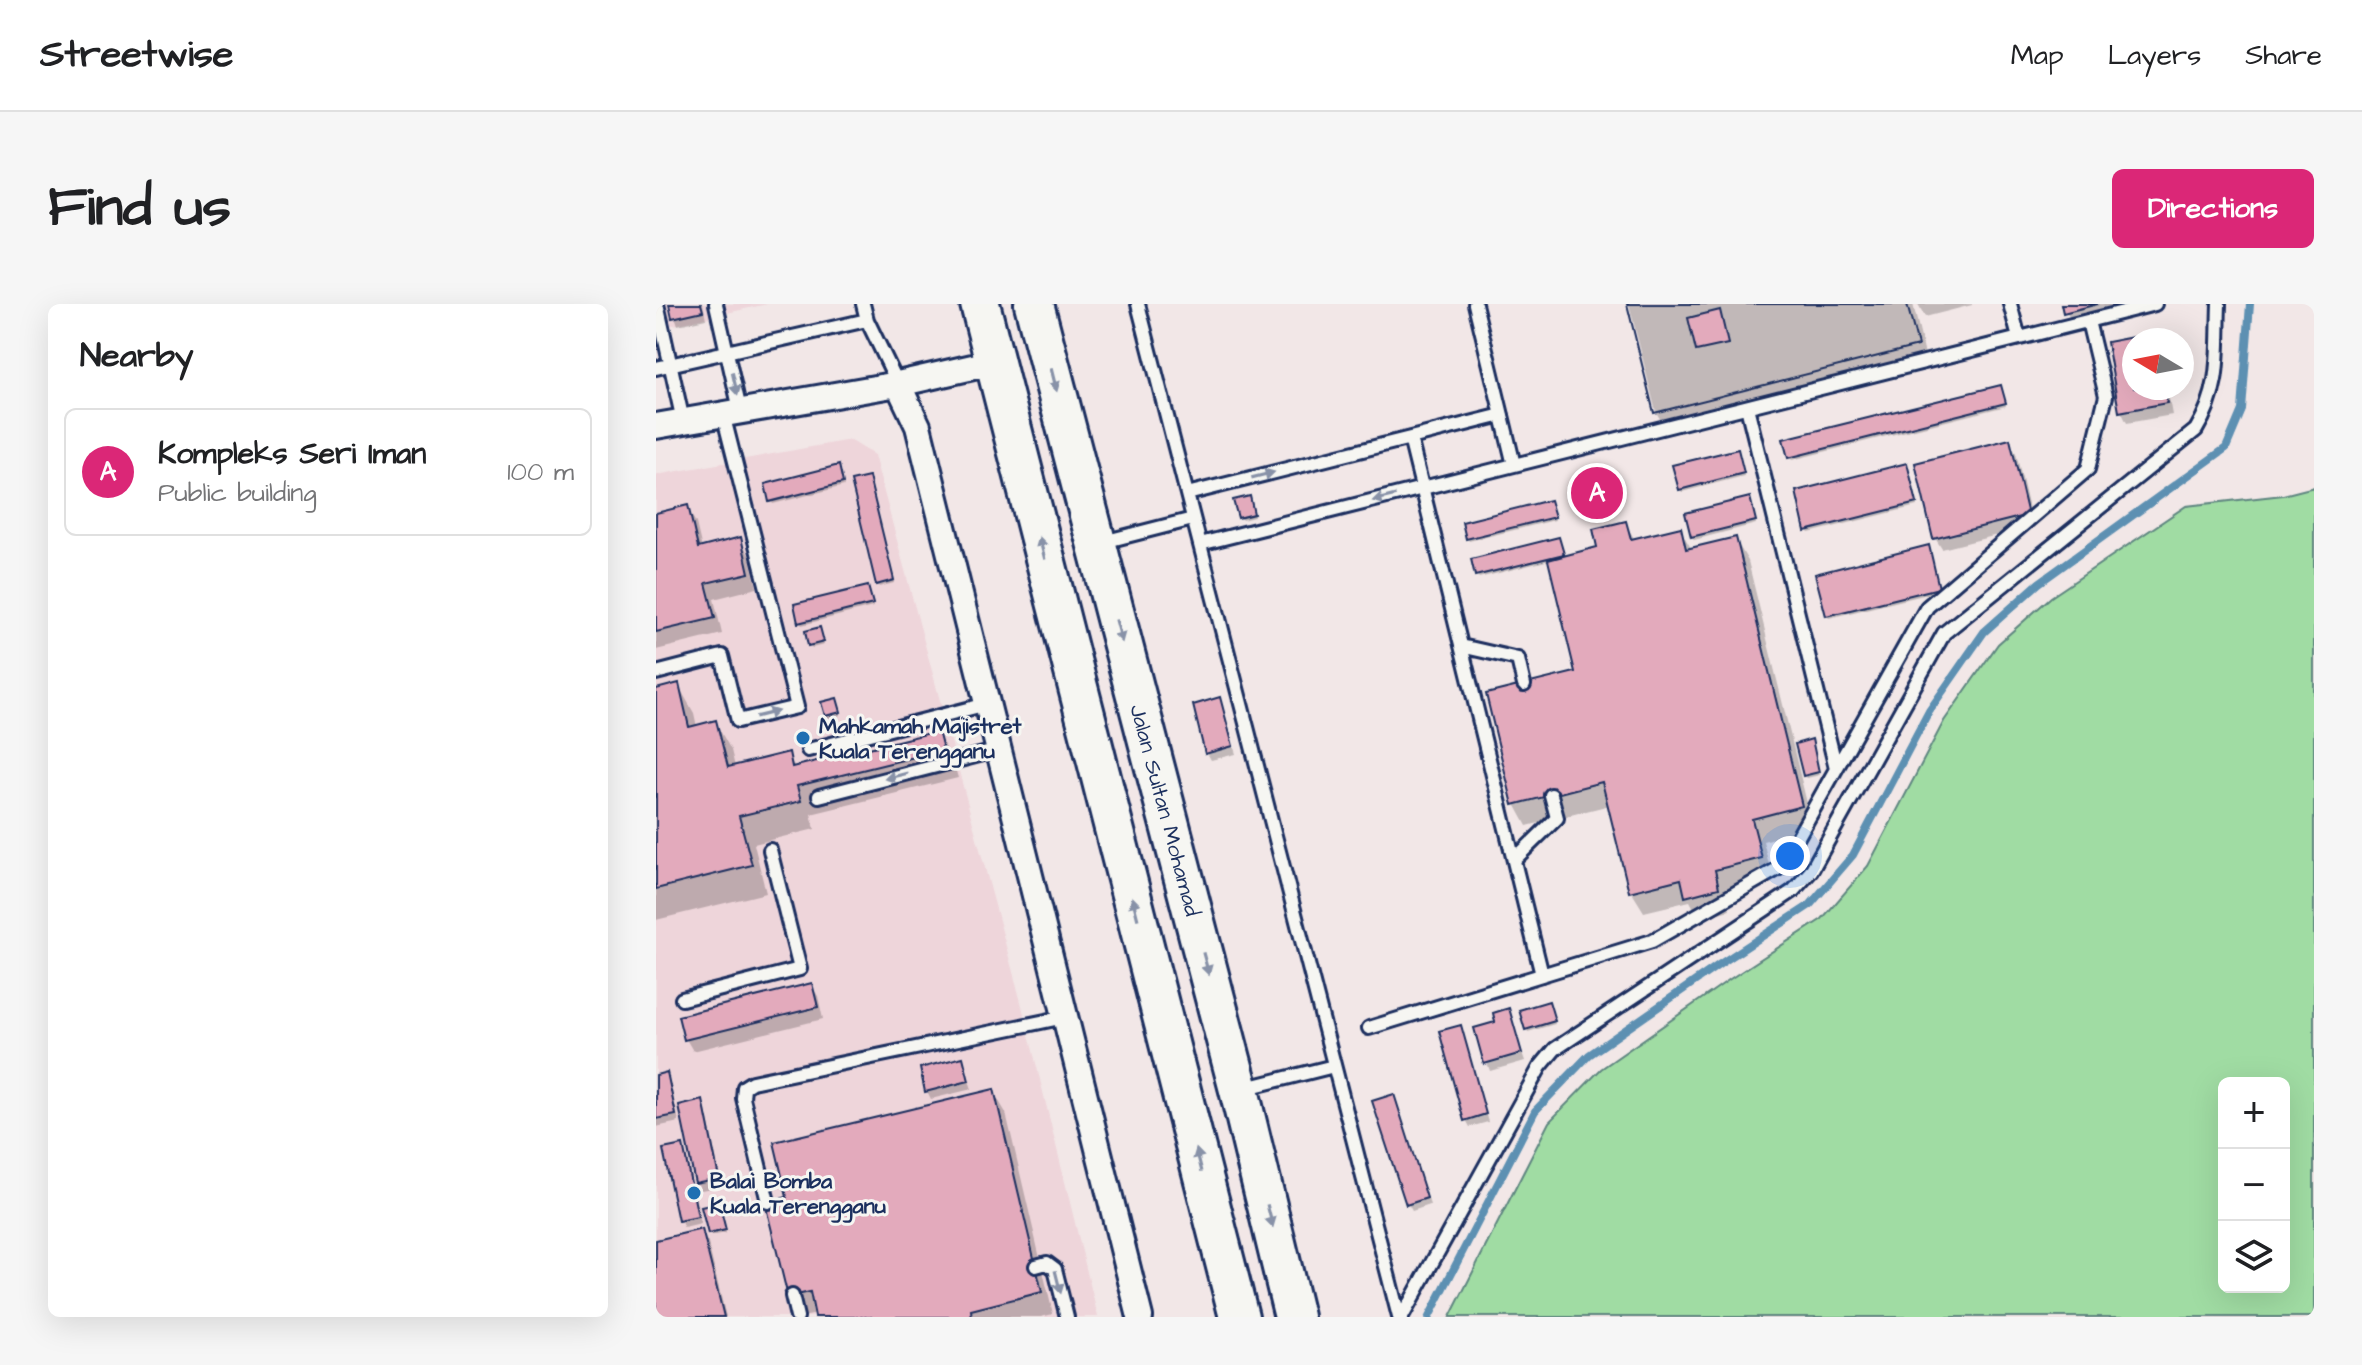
<!DOCTYPE html>
<html lang="en">
<head>
<meta charset="utf-8">
<style>
  :root { --surface:#fff; --page:#f6f6f6; --text:#202124; --muted:#757577; --line:#e0e0e0; --accent:#db2777 }
  body { margin:0; font-family:"Architects Daughter",sans-serif; background:var(--page); color:var(--text) }
  .controls { position:absolute; right:24px; bottom:24px; display:grid; overflow:hidden; border-radius:12px; box-shadow:0 8px 32px #0002 }
  .controls button { width:72px; height:72px; display:grid; place-items:center; padding:0; border:0; border-bottom:2px solid var(--line); background:var(--surface); color:var(--text); font:40px sans-serif }
  .compass { position:absolute; left:1466px; top:24px; width:72px; height:72px; border-radius:50%; background:var(--surface); box-shadow:0 8px 32px #0002; rotate:280deg }
  .you { position:absolute; left:1134px; top:552px; width:28px; height:28px; margin:-20px; border:6px solid #fff; border-radius:50%; background:#1a73e8; box-shadow:0 0 0 12px #1a73e833 }
  .badge { display:grid; place-items:center; width:52px; height:52px; border-radius:50%; background:var(--accent); color:#fff; font-size:26px; font-weight:700 }
  .pin { position:absolute; translate:-50% -50%; border:4px solid #fff; box-shadow:0 2px 8px #0006 }
  .list { margin:0; padding:0; list-style:none }
  h2 { display:flex; justify-content:space-between; align-items:center; height:104px; margin:0; padding:0 32px; font-size:34px }
  h2 small { font-size:26px; font-weight:400; color:var(--muted) }
  .list li { display:grid; grid-template-columns:52px 1fr auto; gap:24px; align-items:center; box-sizing:border-box; height:128px; margin:0 16px 16px; padding:0 16px; border:2px solid var(--line); border-radius:12px }
  .list b { display:block; font-size:30px; white-space:nowrap }
  .list p { margin:0; font-size:26px; white-space:nowrap; color:var(--muted) }
  .list em { font-size:26px; font-style:normal; color:var(--muted) }
  .icon { flex:none; width:44px; height:44px; fill:none; stroke:currentColor; stroke-width:2; stroke-linecap:round; stroke-linejoin:round }
  .map { position:relative; flex:none; width:1658px; height:1013px; overflow:hidden; border-radius:12px }
  header { display:flex; align-items:center; gap:48px; box-sizing:border-box; height:112px; padding:0 40px; background:var(--surface); border-bottom:2px solid var(--line) }
  header strong { font-size:38px }
  nav { display:flex; gap:44px; margin-inline-start:auto; font-size:28px }
  .intro { display:flex; align-items:center; justify-content:space-between; box-sizing:border-box; height:192px; padding:0 48px }
  h1 { margin:0; font-size:56px }
  .button { padding:20px 36px; border-radius:12px; background:var(--accent); color:#fff; font-size:28px; font-weight:700 }
  main { display:flex; gap:48px; padding:0 48px }
  aside { flex:1; background:var(--surface); border-radius:12px; box-shadow:0 8px 32px #0002 }
  .map>svg:first-child { display:block }
</style>
</head>
<body>
<header>
<strong>Streetwise</strong>
<nav><a>Map</a><a>Layers</a><a>Share</a></nav>
</header>
<div class="intro"><h1>Find us</h1><a class="button">Directions</a></div>
<main>
<aside>
<h2>Nearby<small></small></h2>
<ul class="list">
<li><span class="badge">A</span><div><b>Kompleks Seri Iman</b><p>Public building</p></div><em>100 m</em></li>
</ul>
</aside>
<div class="map">
<svg width="1658" height="1013" viewBox="0 0 1658 1013">
  <rect width="100%" height="100%" fill="#f2e7e7"/>
  <filter id="ink" filterUnits="userSpaceOnUse"><feTurbulence type="fractalNoise" baseFrequency=".0125" numOctaves="2"/><feDisplacementMap in="SourceGraphic" scale="16" xChannelSelector="R" yChannelSelector="G"/><feConvolveMatrix kernelMatrix="1 2 1 2 8 2 1 2 1" color-interpolation-filters="sRGB"/></filter>
  <g filter="url(#ink)">
    <path fill="#eed5da" d="M0 0H111L0 25Z
      M194 136 218 151 365 698 442 1013H0V171Z"/>
    <path fill="#a0dca3" stroke="#5e8680" stroke-width="2" fill-rule="evenodd" d="M1658 183V1013H794L893 818 945 765 1074 675 1166 615 1212 562 1288 417 1342 340 1395 293 1530 202 1627 191ZM1568 779H1628V983H1568Z"/>
    <path fill="#0003" d="M15 0H47L50 15 22 21Z
      M973 0H1257L1272 64 1012 129 1000 108Z
      M1262 0H1316V1L1269 13Z
      M1407 0H1475L1416 19Z
      M1497 32 1500 36H1478V84H1511L1516 111 1471 119 1465 107 1453 40Z
      M1346 86 1350 102 1136 156 1134 153Z
      M1353 138 1360 149 1377 222 1286 245 1279 234Z
      M1083 150 1088 172 1026 188 1024 185Z
      M1252 164 1261 202 1153 229 1151 226Z
      M184 167 188 182 117 200 115 197Z
      M212 175 238 279 223 283 222 280Z
      M594 197 598 213 586 216 584 213Z
      M1095 198 1100 220 1038 236 1031 211Z
      M895 201 899 216 813 237 812 234Z
      M31 204 40 219 46 245 84 235 93 251 101 284 58 295 66 330 0 346V211Z
      M969 219 979 236 1024 225 1036 246 1079 235 1092 257 1157 524 1107 537 1117 576 1070 588 1074 606 1043 614 1034 597 988 608 975 587 954 501 871 522 859 500 922 369 894 256 823 274 821 271 904 238 908 254 944 245Z
      M1273 247 1284 287 1173 314 1171 311Z
      M213 288 217 303 146 321 144 318Z
      M165 329 168 341 156 344 154 341Z
      M22 381 38 409 41 423 59 418 75 446 79 463 132 451 139 464 281 429 297 457 302 474 155 510 159 525 98 540 110 589 0 616V387Z
      M563 396 580 450 555 456 551 449Z
      M182 399 185 411 172 414 170 411Z
      M1156 441 1164 471 1151 474 1149 471Z
      M155 681 162 692 167 715 37 747 30 735Z
      M893 702 899 720 872 728 871 725Z
      M852 707 869 757 834 767 820 726 842 720Z
      M804 724 832 818 814 823 810 816Z
      M306 756 316 785 275 795 271 787Z
      M10 771 14 778 23 818 0 823V773Z
      M337 787 350 809 397 1010 385 1013H161V1010L146 1013 134 992V895Z
      M46 799 50 806 66 882 45 886 41 878Z
      M741 800 774 901 756 907 752 900Z
      M26 843 30 851 45 920 28 924 24 916Z
      M64 904 70 929 55 932 54 929Z
      M45 927 52 939 70 1013H1L0 938Z"/>
    <g fill="none" stroke-linecap="round" stroke-linejoin="round">
      <path stroke="#5d90b2" stroke-width="8" d="M773 1013 879 807 933 751 1064 660 1154 601 1197 551 1273 407 1328 328 1383 279 1570 144 1586 106 1594 0"/>
    </g>
    <path fill="#e3aabc" stroke="#1b2f5e" stroke-width="2" fill-rule="evenodd" d="M13 0H45L47 7 16 14Z
      M971 0H1251L1262 42 998 109ZM1064 6 1072 40 1040 47 1032 14Z
      M971 0H1251L1262 42 998 109Z
      M1405 0H1442L1407 9Z
      M1498 29 1500 36H1478V84H1508L1511 99 1463 108 1451 38Z
      M1345 81 1350 99 1132 154 1127 135Z
      M1354 135 1372 211 1277 235 1259 159Z
      M1082 145 1088 169 1023 186 1016 161Z
      M1251 159 1261 199 1149 227 1140 187Z
      M183 161 187 179 113 198 109 180Z
      M213 173 238 276 220 281 195 177Z
      M594 192 598 210 582 214 577 196Z
      M1094 193 1100 217 1035 233 1029 209Z
      M894 196 899 213 810 235 806 218Z
      M32 201 42 244 85 233 93 269 50 279 59 314 0 328V209Z
      M970 217 975 235 1025 223 1030 245 1080 233 1146 502 1096 515 1106 554 1059 566 1063 584 1029 593 1025 575 973 588 946 478 857 501 830 390 919 368 892 256 941 243 937 225Z
      M903 233 908 250 819 272 815 255Z
      M1273 241 1283 284 1170 312 1159 270Z
      M212 282 217 300 142 319 138 300Z
      M164 323 168 338 152 342 149 327Z
      M23 379 33 423 60 416 72 463 133 448 136 463 282 427 287 446 141 482 145 497 83 512 96 561 0 585V385Z
      M564 393 577 442 549 450 537 401Z
      M181 394 185 408 169 412 165 398Z
      M1156 435 1163 468 1147 472 1139 440Z
      M156 679 162 703 28 736 22 712Z
      M893 697 899 717 869 726 863 706Z
      M853 704 866 749 828 760 818 724 839 718 837 709Z
      M805 721 830 810 808 817 783 727Z
      M307 753 313 777 269 788 264 764Z
      M11 768 20 811 0 815V771Z
      M338 785 386 988 315 1006 316 1013H159L154 988 132 993 109 899 131 893 118 838Z
      M738 790 771 894 750 901 716 797Z
      M47 796 63 874 39 879 23 802Z
      M27 841 42 913 22 917 7 845Z
      M63 899 70 926 52 930 45 903Z
      M46 925 68 1013H0V936Z"/>
    <g fill="none" stroke-linecap="round" stroke-linejoin="round">
      <g stroke="#1b2f5e" stroke-width="18">
        <path id="service" d="M1 0 27 117
          M60 0 84 106
          M207 0 211 16 242 80
          M482 0 743 1013
          M819 0 858 161
          M1354 0 1363 34
          M0 64 211 16
          M1091 103 1180 464
          M754 134 886 671
          M531 190 846 111
          M443 239 537 215
          M544 240 1499 0
          M805 342 862 355 868 381
          M0 369 66 352 82 417 141 403 67 110
          M152 446 331 400
          M163 492 343 446
          M858 556 901 514 895 491
          M26 695 144 665 114 546
          M713 724 996 637 1125 563 1271 303 1432 165 1450 92 1432 17
          M586 785 678 762
          M112 898 87 794 88 783 96 778 409 713
          M380 962 391 959 399 965 411 1013
          M136 992 141 1013
          M746 1013 884 763 899 745 1137 587 1155 567 1288 329 1540 126C1566 83 1561 49 1563 0"/>
      </g>
      <g stroke="#1b2f5e" stroke-width="30">
        <path id="minor" d="M242 80 262 122 484 1013
          M0 122 242 80 339 58"/>
      </g>
      <g stroke="#1b2f5e" stroke-width="44">
        <path id="trunk" d="M324 0 583 1013
          M378 0 583 786 638 1013"/>
      </g>
      <use href="#service" stroke="#f6f6f2" stroke-width="12"/>
      <use href="#minor" stroke="#f6f6f2" stroke-width="24"/>
      <use href="#trunk" stroke="#f6f6f2" stroke-width="38"/>
    </g>
    <defs><path id="oneway-solid" d="M-6-.8H1V-3.2L6.5 0L1 3.2V.8H-6Z" transform="scale(2)"/></defs>
    <g fill="#8892a8">
      <use href="#oneway-solid" transform="translate(398 76) rotate(76)"/>
      <use href="#oneway-solid" transform="translate(79 80) rotate(77)"/>
      <use href="#oneway-solid" transform="translate(607 171) rotate(-14)"/>
      <use href="#oneway-solid" transform="translate(728 194) rotate(166)"/>
      <use href="#oneway-solid" transform="translate(386 244) rotate(-104)"/>
      <use href="#oneway-solid" transform="translate(463 327) rotate(75)"/>
      <use href="#oneway-solid" transform="translate(111 410) rotate(-14)"/>
      <use href="#oneway-solid" transform="translate(240 472) rotate(166)"/>
      <use href="#oneway-solid" transform="translate(479 604) rotate(-104)"/>
      <use href="#oneway-solid" transform="translate(550 660) rotate(75)"/>
      <use href="#oneway-solid" transform="translate(543 856) rotate(-104)"/>
      <use href="#oneway-solid" transform="translate(614 912) rotate(76)"/>
      <use href="#oneway-solid" transform="translate(402 978) rotate(76)"/>
    </g>
  </g>
  <g fill="#1f6fb2" stroke="#f6f6f2" stroke-width="3">
    <circle cx="147" cy="434" r="8"/>
    <circle cx="38" cy="889" r="8"/>
  </g>
  <g text-anchor="middle" stroke-width="6" stroke-linejoin="round" paint-order="stroke">
    <g font-size="22" font-weight="bold" fill="#1b2f5e" stroke="#f6f6f2" text-anchor="start">
      <text x="163" y="429">Mahkamah Majistret<tspan x="163" dy="25">Kuala Terengganu</tspan></text>
      <text x="54" y="884">Balai Bomba<tspan x="54" dy="25">Kuala Terengganu</tspan></text>
    </g>
    <g font-size="22" fill="#1b2f5e" stroke="#f6f6f2">
      <text transform="translate(510 506) rotate(75)" y="8">Jalan Sultan Mohamad</text>
    </g>
  </g>
</svg>
<div class="controls">
<button>+</button>
<button>−</button>
<button><svg class="icon" aria-label="layers" viewBox="0 0 24 24"><path d="M12 4l9 5-9 5-9-5zM3 14l9 5 9-5"/></svg></button>
</div>
<svg class="compass" viewBox="-18 -18 36 36"><path d="M0-13l5 13h-10z" fill="#e53935"/><path d="M0 13l5-13h-10z" fill="#757577"/></svg>
<div class="you"></div>
<div class="pin badge" style="left:941px;top:189px">A</div>
</div>
</main>
</body>
</html>
